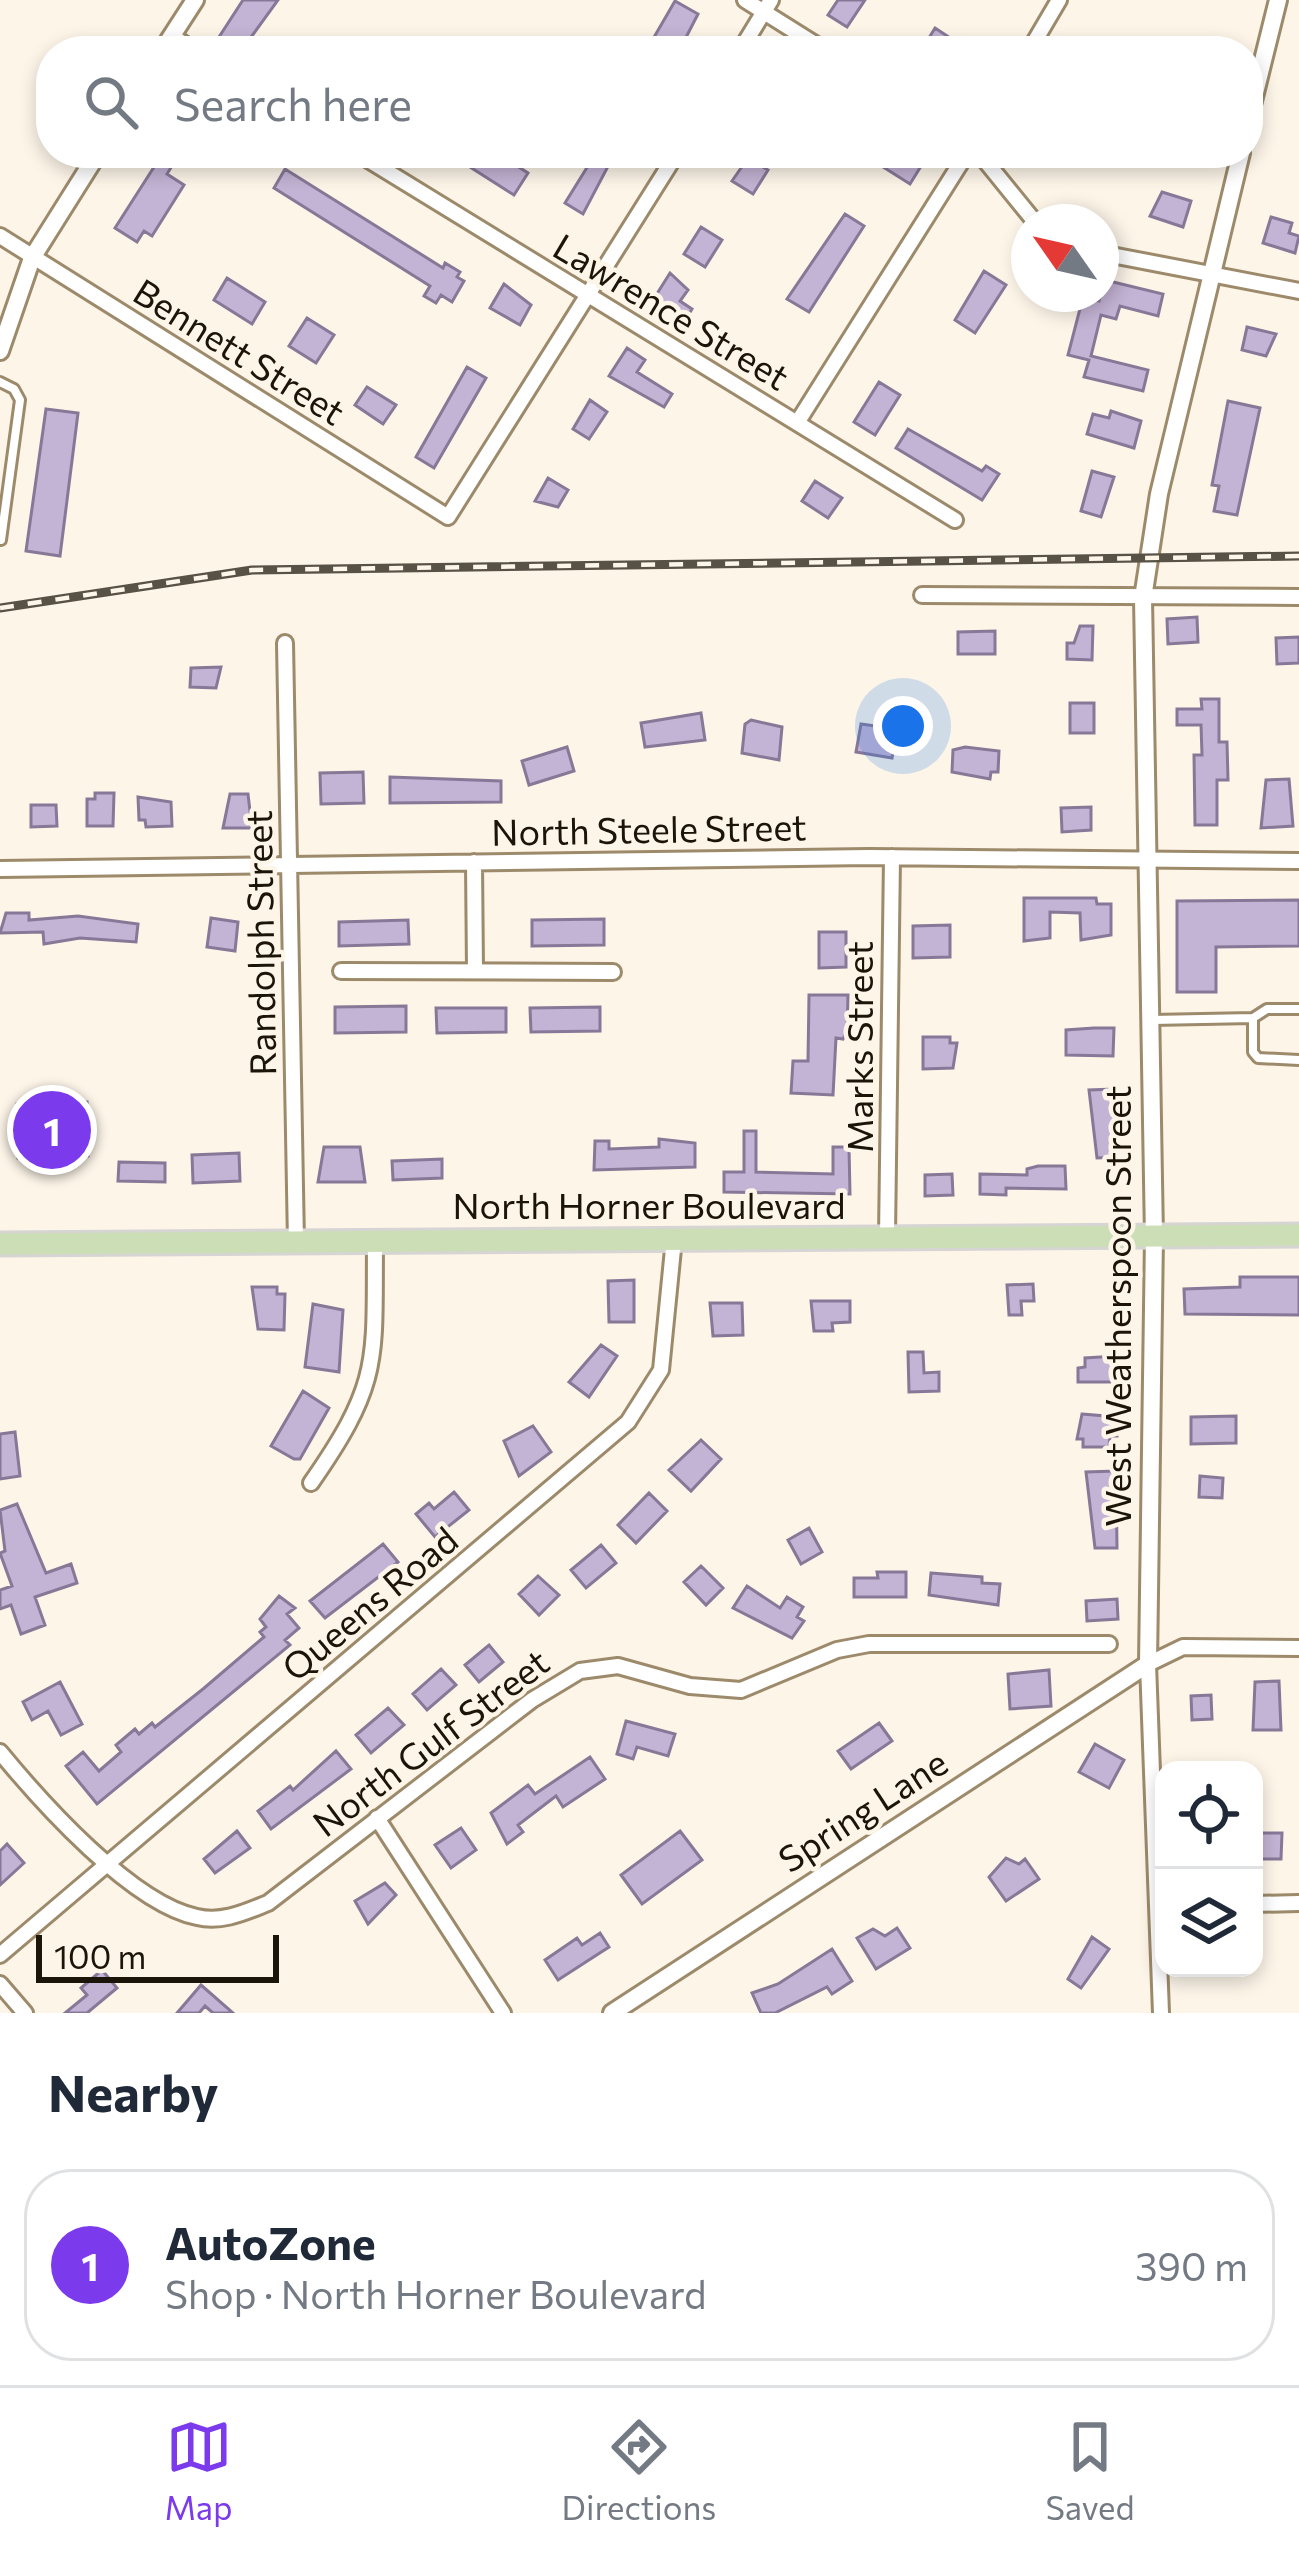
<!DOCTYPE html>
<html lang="en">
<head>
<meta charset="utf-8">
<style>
  :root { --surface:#fff; --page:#f6f6f7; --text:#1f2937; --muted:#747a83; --line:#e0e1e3; --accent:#7c3aed }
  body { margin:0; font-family:Commissioner,sans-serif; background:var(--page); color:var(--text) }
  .controls { position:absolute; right:36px; bottom:36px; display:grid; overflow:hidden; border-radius:24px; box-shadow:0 6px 18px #0003 }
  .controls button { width:108px; height:108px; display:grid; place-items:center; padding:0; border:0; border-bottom:3px solid var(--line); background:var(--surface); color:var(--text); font:60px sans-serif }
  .compass { position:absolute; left:1011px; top:204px; width:108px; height:108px; border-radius:50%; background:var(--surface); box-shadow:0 6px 18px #0003; rotate:304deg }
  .scale { position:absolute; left:36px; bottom:30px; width:243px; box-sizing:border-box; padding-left:12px; border:6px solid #1b1408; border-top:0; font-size:33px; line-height:42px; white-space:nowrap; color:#1b1408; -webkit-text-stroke:9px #fdf5e8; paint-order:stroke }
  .you { position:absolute; left:903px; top:726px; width:42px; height:42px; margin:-30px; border:9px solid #fff; border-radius:50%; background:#1a73e8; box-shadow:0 0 0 18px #1a73e833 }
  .badge { display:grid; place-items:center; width:78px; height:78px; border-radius:50%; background:var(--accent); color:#fff; font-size:39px; font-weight:700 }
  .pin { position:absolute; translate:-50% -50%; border:6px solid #fff; box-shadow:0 3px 12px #0006 }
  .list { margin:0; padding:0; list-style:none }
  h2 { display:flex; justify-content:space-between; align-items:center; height:156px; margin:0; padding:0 48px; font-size:51px }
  h2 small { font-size:39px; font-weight:400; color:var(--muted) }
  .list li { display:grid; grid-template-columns:78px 1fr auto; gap:36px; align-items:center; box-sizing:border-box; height:192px; margin:0 24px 24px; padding:0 24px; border:3px solid var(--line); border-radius:48px }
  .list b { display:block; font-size:45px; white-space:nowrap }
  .list p { margin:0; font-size:39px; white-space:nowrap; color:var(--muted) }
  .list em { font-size:39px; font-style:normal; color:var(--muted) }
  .icon { flex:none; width:66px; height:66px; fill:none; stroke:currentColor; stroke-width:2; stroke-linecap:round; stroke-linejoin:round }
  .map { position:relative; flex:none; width:1299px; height:2013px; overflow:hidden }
  .search { position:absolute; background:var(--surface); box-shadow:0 6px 18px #0003; left:36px; right:36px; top:36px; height:132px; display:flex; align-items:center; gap:30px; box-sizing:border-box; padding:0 42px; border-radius:48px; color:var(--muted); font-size:45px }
  .sheet { height:372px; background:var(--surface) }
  nav { display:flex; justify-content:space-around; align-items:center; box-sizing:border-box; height:168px; border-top:3px solid var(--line); background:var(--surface); font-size:33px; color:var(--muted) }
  nav a { display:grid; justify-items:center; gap:6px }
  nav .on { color:var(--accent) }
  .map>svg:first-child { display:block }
</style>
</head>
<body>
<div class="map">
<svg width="1299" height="2013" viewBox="0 0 1299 2013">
  <rect width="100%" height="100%" fill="#fdf5e8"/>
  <path fill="#c3b3d4" stroke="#877897" stroke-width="3" d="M243 0H278L241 51 219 37Z
    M838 0H865L847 27 828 15Z
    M675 1 698 14 679 51H646Z
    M935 28 970 51H921Z
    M163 153H180L167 174 184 185 152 236 144 231 137 242 115 228Z
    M448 153H497L528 173 514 195Z
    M596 153H615L583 214 565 203Z
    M861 153H907L923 163 910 184Z
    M748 158 768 170 753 194 732 181Z
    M285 169 443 268 445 263 460 272 457 277 464 281 452 302 441 295 436 303 424 296 430 286 274 188Z
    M1162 192 1191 201 1183 227 1150 216Z
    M845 214 864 226 809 312 787 299Z
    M1271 217 1292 223 1289 233 1299 236 1295 253 1263 243Z
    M701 227 722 240 705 267 684 254Z
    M984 271 1006 285 975 333 955 320Z
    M670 273 688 290 680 301 692 309 685 321 653 300Z
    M227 278 265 302 252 324 214 300Z
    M1105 280 1163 294 1158 316 1120 306 1116 319 1101 315 1091 356 1148 370 1143 391 1084 377 1089 360 1068 355 1083 297 1099 301Z
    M504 284 531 305 520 325 490 308Z
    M307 318 334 335 316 363 289 346Z
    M1247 327 1276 334 1266 356 1242 350Z
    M627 348 645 360 637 372 672 394 664 407 609 376Z
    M467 367 486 378 434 468 416 457Z
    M879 382 900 395 875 435 854 422Z
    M367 387 396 405 383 424 355 405Z
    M590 400 607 412 589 439 573 429Z
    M1228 401 1260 408 1237 515 1214 511 1219 486 1212 485Z
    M46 409 78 413 60 556 26 551Z
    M1111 411 1141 421 1134 448 1087 434 1093 414 1109 418Z
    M908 429 982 471 986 466 999 474 982 500 896 448Z
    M1092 471 1114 477 1101 517 1081 511Z
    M548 478 568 490 558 507 535 501Z
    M815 481 842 498 828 518 802 501Z
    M1197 617 1198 642 1168 644 1167 619Z
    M1080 626H1093L1092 660 1067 659V643H1074Z
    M995 631V654H958V632Z
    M1299 637V663L1277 664 1276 638Z
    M221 667 216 688 190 687 191 668Z
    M1201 699H1219V742H1227L1228 780H1217V825H1195L1194 755H1202L1201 725H1177V709H1202Z
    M1070 703H1094V733H1070Z
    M701 713 705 740 645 747 641 723Z
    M751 720 782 727 779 760 742 753 745 724Z
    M861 724 897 729 892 758 856 752Z
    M567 747 574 771 529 785 522 761Z
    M965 747 999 751 998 772H991L990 779 952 772 953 750Z
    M363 772 364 803 321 804 320 773Z
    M390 777 501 781V802L390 803Z
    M1289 779 1293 826 1261 828 1266 780Z
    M95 793H114L113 826H87V799H95Z
    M230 794H248L252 828H223Z
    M138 797 171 802 172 826 146 827 145 820H139Z
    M31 805H56L57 826 31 827Z
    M1091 807V830L1062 832 1061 808Z
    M1024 898H1096L1097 904H1111V935L1081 940 1080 913 1050 912V938L1024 941Z
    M1299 900V946L1216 947V992H1177V901Z
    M6 913H29V920L78 916 138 924 136 942 80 938 44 944 43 932 0 933Z
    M211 918 238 922 235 951 207 947Z
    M604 919V945L532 946V920Z
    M408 920 409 944 339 946V922Z
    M950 925V957L913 958V926Z
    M819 932H846V967L819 968Z
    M809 995H848L847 1031 843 1039 836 1038 833 1095 791 1093 793 1061H808Z
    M406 1006V1032L335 1033V1007Z
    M600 1007V1031L531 1032 530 1008Z
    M436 1008H506V1032L437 1033Z
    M1094 1028H1114L1113 1056 1066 1055V1030Z
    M923 1037H950V1043H957L953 1068 923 1069Z
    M1114 1089 1118 1157 1097 1158 1089 1090Z
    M87 1102 88 1156 18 1158 17 1104Z
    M744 1131H756V1172L833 1174V1147H849L850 1194 724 1192V1172H744Z
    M659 1139 695 1143V1167L594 1170 595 1141H609V1149L659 1147Z
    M324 1147H360L365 1182H318Z
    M239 1153 240 1181 193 1183 192 1155Z
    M442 1159V1178L393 1180 392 1161Z
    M119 1162 165 1163V1182L118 1181Z
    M1038 1166H1065L1066 1189 1006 1188V1195L980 1194V1174L1027 1175V1169Z
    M952 1174 953 1195 925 1196V1175Z
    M1240 1277H1299V1315L1185 1314 1184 1289 1240 1287Z
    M634 1280V1322H609L608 1281Z
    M1033 1284 1034 1301H1021L1022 1315H1009L1007 1285Z
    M252 1287H277V1294H285L284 1330 258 1329Z
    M811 1301H850V1322L832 1323 833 1331H814Z
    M710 1303H742L743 1335 713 1336Z
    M313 1304 343 1310 339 1372 305 1367Z
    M601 1345 617 1356 589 1397 569 1382Z
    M908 1352H923L924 1373 939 1372V1391L909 1392Z
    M1116 1356V1382H1078V1368L1085 1367V1358Z
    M303 1391 329 1408 300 1459H294L271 1446Z
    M1082 1414 1117 1417V1436H1110L1109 1447H1083V1439H1077Z
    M1236 1416V1443L1191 1444V1417Z
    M533 1426 551 1452 519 1476 504 1441Z
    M15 1432 20 1476 0 1479V1434Z
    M701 1440 721 1459 691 1491 669 1470Z
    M1116 1471 1117 1548H1095L1086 1472Z
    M1200 1476 1223 1478 1222 1498 1199 1497Z
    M454 1492 469 1510 435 1537 416 1514 429 1503 434 1509Z
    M649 1493 667 1511 636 1543 618 1525Z
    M17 1504 46 1573 71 1564 77 1583 35 1597 45 1625 21 1634 11 1605 0 1609V1590L12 1586 0 1553 5 1551 0 1510Z
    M809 1528 822 1552 801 1564 788 1540Z
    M383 1544 398 1562 325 1618 310 1601Z
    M601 1545 616 1563 586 1588 571 1570Z
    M701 1566 723 1588 706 1605 684 1582Z
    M877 1572H906V1597H854V1578H878Z
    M931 1573 982 1577V1583L1000 1584 998 1605 929 1595Z
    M538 1576 559 1595 539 1615 519 1594Z
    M747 1586 780 1608 787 1597 803 1607 797 1617 804 1621 792 1638 733 1608Z
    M279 1596 295 1608 287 1614 299 1628 285 1640 290 1645 97 1804 66 1766 83 1752 99 1771 121 1752 116 1745 135 1729 139 1734 152 1723 155 1727 203 1689 264 1637 260 1632 266 1627 260 1619Z
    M1117 1599 1118 1619 1087 1621 1086 1601Z
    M489 1645 503 1662 479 1682 465 1665Z
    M441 1669 456 1685 427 1710 413 1694Z
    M1049 1670 1051 1706 1010 1709 1008 1674Z
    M1279 1681 1281 1730H1253L1255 1682Z
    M60 1682 82 1724 61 1735 48 1711 32 1720 23 1702Z
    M1211 1695 1212 1719 1192 1720 1191 1696Z
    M388 1708 404 1725 371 1753 356 1735Z
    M626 1721 675 1734 668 1756 637 1747 633 1759 617 1754Z
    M879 1723 892 1741 851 1769 838 1751Z
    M1095 1744 1124 1760 1109 1788 1079 1772Z
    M336 1751 351 1769 271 1829 258 1811 290 1786 293 1790Z
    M590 1757 605 1779 563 1807 556 1796 518 1825 523 1832 507 1844 491 1813 528 1785 535 1794Z
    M461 1828 476 1850 451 1868 435 1845Z
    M237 1831 250 1848 215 1873 204 1859Z
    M680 1831 702 1860 642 1904 621 1875Z
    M1254 1833H1282L1281 1859H1254Z
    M7 1844 24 1863 0 1885V1851Z
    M1006 1858 1019 1864 1025 1859 1039 1879 1006 1901 989 1877Z
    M385 1883 396 1895 368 1924 355 1901Z
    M897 1928 910 1948 876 1969 857 1938 873 1929 885 1936Z
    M600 1933 609 1947 558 1980 545 1960 577 1938 582 1945Z
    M1092 1937 1109 1949 1081 1988 1068 1979Z
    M832 1949 852 1981 832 1994 827 1987 775 2013H761L752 1993 778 1984Z
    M102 1970 117 1988 87 2013H65L87 1995 81 1988Z
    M201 1985 233 2013H213L205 2006 199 2013H177Z"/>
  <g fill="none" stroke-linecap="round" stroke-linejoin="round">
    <g stroke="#9c8a6b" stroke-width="14">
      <path id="service" d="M0 382 14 389 20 400 1 540
        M1299 1009H1267L1253 1018V1052L1258 1058 1299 1060
        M1152 1020 1253 1018"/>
    </g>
    <g stroke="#9c8a6b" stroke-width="20">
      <path id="minor" d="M745 0 826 51
        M172 36 195 51
        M740 51 771 0
        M1029 51 1059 0
        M357 153 955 520
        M979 153 1035 222
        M0 236 448 517 677 153
        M1101 253 1299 291
        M797 423 967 153
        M922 595 1299 597
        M285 643 296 1242
        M474 862 475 971
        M0 869 869 857 1299 861
        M341 971 613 972
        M887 1237 892 857
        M311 1483C382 1381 374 1361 375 1241
        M0 1752C41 1802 132 1904 197 1917 223 1923 245 1912 268 1903L532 1700 580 1671 618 1666 690 1686 741 1690 837 1650 869 1644H1109
        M377 1818 503 2013
        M1254 1904 1299 1903
        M0 1955 628 1422 661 1370 674 1239
        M0 1984 25 2013
        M1161 2013 1148 1664 1183 1647 1299 1648"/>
    </g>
    <g stroke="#9c8a6b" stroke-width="22">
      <path id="tertiary" d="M162 51 195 0
        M1248 121 1278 0
        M0 351 32 258 98 153
        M612 2013 1148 1664 1154 1237 1143 598 1159 494 1241 153"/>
    </g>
    <g stroke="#d6d5d3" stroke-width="27">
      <path id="primary" d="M0 1244 1299 1235"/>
    </g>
    <use href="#service" stroke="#fff" stroke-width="8"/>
    <use href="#minor" stroke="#fff" stroke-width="14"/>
    <use href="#tertiary" stroke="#fff" stroke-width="16"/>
    <use href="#primary" stroke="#cbdeb5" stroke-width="21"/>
    <g stroke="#585145" stroke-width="9">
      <path id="rail" d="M0 608 252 570 1299 556"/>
    </g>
    <use href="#rail" stroke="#fdf5e8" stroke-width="4.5" stroke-dasharray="14" stroke-linecap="butt"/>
  </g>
  <g text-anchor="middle" stroke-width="9" stroke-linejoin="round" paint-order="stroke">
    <g font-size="36" fill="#1b1408" stroke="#fdf5e8">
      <text transform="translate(671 312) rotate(31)" y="13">Lawrence Street</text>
      <text transform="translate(239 352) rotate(32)" y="13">Bennett Street</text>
      <text transform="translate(649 830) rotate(-1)" y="13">North Steele Street</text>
      <text transform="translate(261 943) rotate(-91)" y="13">Randolph Street</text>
      <text transform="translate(860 1047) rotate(-90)" y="13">Marks Street</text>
      <text x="649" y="1219">North Horner Boulevard</text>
      <text transform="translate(1118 1306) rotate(-90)" y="13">West Weatherspoon Street</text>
      <text transform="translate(370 1604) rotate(-40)" y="13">Queens Road</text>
      <text transform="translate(431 1743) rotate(-37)" y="13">North Gulf Street</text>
      <text transform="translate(863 1811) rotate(-33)" y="13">Spring Lane</text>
    </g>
  </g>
</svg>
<div class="controls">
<button><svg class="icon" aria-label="locate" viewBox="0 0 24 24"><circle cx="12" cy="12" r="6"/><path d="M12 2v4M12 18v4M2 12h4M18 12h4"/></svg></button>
<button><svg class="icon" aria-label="layers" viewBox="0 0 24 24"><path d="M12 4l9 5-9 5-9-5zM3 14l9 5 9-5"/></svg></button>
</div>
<svg class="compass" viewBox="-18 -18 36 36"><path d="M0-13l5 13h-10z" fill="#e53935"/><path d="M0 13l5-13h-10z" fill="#747a83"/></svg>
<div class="scale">100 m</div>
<div class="you"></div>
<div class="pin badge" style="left:52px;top:1130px">1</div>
<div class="search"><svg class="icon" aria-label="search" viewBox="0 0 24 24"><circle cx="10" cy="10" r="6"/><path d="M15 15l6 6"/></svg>Search here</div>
</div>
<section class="sheet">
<h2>Nearby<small></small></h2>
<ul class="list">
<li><span class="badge">1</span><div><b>AutoZone</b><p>Shop · North Horner Boulevard</p></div><em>390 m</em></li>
</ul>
</section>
<nav>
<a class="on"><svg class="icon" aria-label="map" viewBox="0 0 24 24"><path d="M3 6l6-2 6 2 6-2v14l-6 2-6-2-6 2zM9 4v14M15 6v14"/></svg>Map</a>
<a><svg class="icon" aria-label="directions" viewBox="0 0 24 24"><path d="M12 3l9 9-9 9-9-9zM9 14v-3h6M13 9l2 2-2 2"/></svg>Directions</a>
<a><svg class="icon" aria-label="saved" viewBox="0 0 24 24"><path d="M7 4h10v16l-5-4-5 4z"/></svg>Saved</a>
</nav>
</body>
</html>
